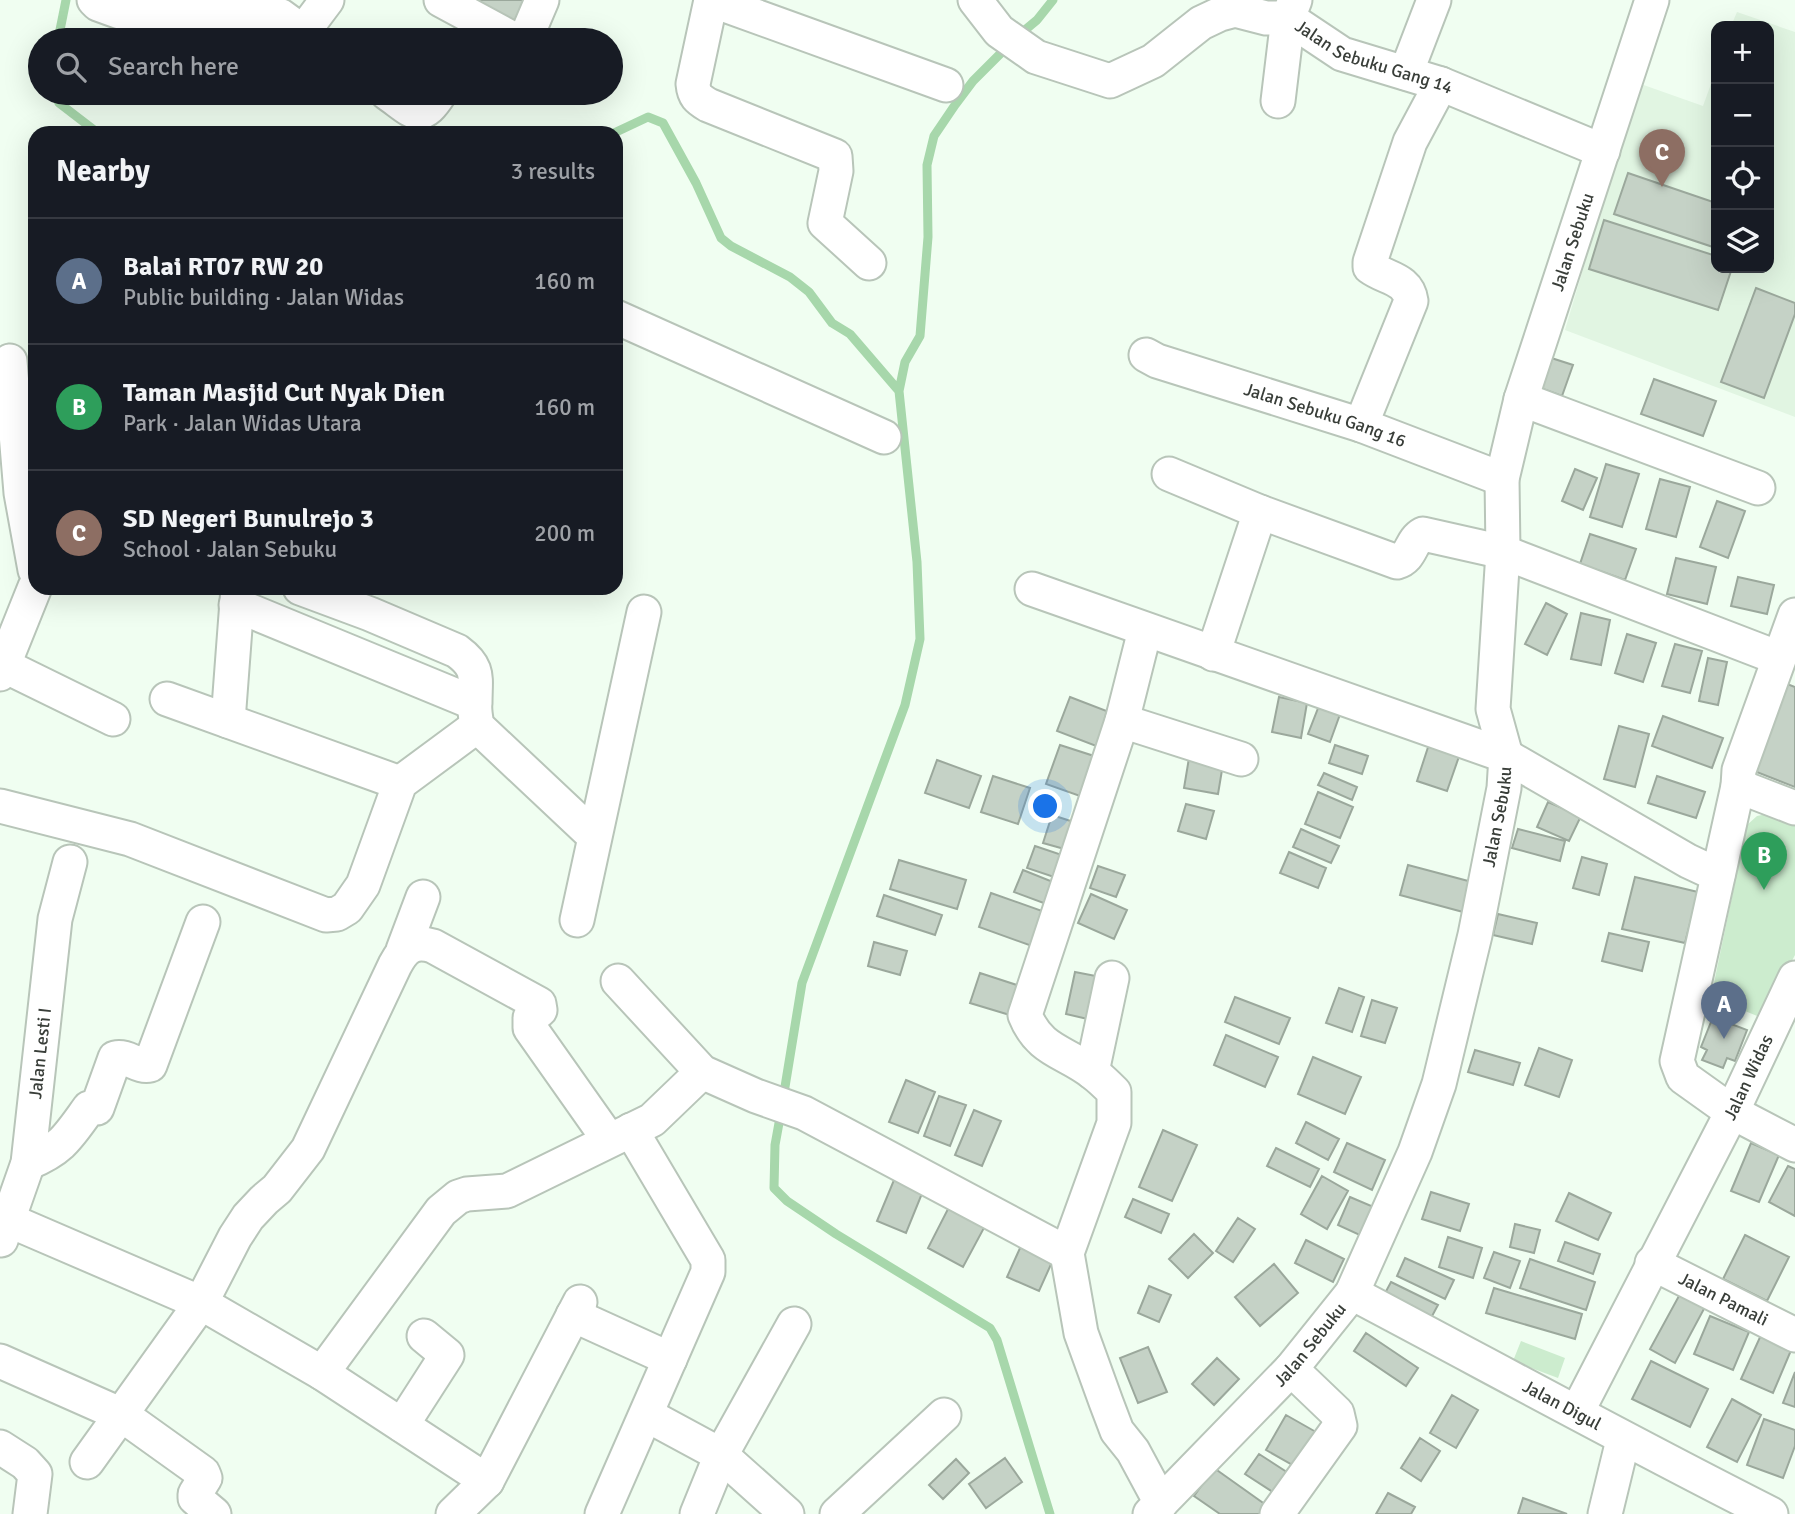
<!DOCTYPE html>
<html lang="en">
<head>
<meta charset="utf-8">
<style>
  :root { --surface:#171b24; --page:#20242c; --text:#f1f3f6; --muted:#9ea1a6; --line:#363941; --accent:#ab47ad }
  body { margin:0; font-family:Signika,sans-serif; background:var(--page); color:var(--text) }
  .controls { position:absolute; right:21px; top:21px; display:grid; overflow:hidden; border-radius:14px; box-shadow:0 7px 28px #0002 }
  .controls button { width:63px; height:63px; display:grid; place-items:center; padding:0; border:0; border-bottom:2px solid var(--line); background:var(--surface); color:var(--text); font:35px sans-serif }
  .you { position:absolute; left:1046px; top:807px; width:24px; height:24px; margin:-18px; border:5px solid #fff; border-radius:50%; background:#1a73e8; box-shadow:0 0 0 10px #1a73e833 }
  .badge { display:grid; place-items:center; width:46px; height:46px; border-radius:50%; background:var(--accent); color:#fff; font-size:23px; font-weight:700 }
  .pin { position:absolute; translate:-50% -58px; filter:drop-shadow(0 2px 4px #0008) }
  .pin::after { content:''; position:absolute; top:37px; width:24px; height:21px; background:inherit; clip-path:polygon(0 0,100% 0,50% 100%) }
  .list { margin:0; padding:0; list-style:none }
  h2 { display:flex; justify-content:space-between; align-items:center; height:91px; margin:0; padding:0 28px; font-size:30px }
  h2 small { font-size:23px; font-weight:400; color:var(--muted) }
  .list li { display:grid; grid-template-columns:46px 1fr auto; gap:21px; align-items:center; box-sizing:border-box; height:126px; padding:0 28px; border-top:2px solid var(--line) }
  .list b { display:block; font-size:26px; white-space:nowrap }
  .list p { margin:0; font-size:23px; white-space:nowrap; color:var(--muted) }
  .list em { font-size:23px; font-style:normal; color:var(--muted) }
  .icon { flex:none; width:38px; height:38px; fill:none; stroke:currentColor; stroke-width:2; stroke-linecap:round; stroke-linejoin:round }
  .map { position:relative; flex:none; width:1795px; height:1514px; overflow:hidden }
  .search { position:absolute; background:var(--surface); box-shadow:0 7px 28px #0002; left:28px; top:28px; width:595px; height:77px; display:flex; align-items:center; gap:18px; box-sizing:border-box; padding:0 24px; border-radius:38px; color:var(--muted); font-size:26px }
  .panel { position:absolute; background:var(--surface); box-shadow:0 7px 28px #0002; left:28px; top:126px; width:595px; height:469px; border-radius:21px }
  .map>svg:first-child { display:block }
</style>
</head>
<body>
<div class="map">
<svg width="1795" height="1514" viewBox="0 0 1795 1514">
  <rect width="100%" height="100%" fill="#f0fef1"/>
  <path fill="#e1f5e2" d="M1737 12 1795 32V417L1565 330 1638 83 1703 106 1716 70V268H1769V26H1731Z"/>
  <path fill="#ccecce" d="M1771 813 1795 823V955L1762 1018 1711 997 1747 825 1757 816Z
    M1521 1341 1565 1358 1558 1378 1513 1361Z"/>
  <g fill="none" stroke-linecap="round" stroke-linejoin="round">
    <path stroke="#a7d7ab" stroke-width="9" d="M1019 35 1037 20 1053 0
      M58 40 66 0
      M54 93 59 103 98 133
      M614 133 648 117 663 123 696 183 721 238 731 246 790 277 809 292 832 323 850 334 899 391
      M783 1099 802 983 905 705 920 639 917 562 899 391 905 362 920 336 928 237 927 165 934 136 955 105 973 81 1009 45
      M781 1112 775 1145 774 1188 787 1201 836 1234 990 1328 997 1340 1050 1514"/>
  </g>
  <path fill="#c5d2c6" stroke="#9ba89c" stroke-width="2" d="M457 0H536L522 32Z
    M1628 173 1716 203V248L1614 214Z
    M1604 220 1716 256V268H1732L1718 310 1589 269Z
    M1756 288 1795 303V314L1764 398 1721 382Z
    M1542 355 1573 365 1562 396 1532 385Z
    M1654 379 1716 401 1703 436 1641 414Z
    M1606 464 1639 474 1622 527 1590 517Z
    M1575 469 1597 478 1583 510 1562 501Z
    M1660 479 1690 487 1676 537 1646 529Z
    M1717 501 1745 511 1728 558 1700 547Z
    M1590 534 1636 549 1625 580 1580 564Z
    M1676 558 1716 567 1707 604 1667 594Z
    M1738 577 1774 585 1767 614 1731 606Z
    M1546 603 1567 614 1547 655 1525 644Z
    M1581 613 1610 620 1601 665 1571 659Z
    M1627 634 1656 643 1643 682 1615 673Z
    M1675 644 1702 651 1690 693 1662 686Z
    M1708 658 1727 662 1718 705 1699 701Z
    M1782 682 1795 687V787L1749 769Z
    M1070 697 1117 715 1104 749 1057 731Z
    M1279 697 1307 703 1301 738 1272 732Z
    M1322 698 1343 706 1330 742 1308 734Z
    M1663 716 1723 738 1712 768 1652 746Z
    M1619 726 1649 734 1635 787 1604 779Z
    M1432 735 1463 745 1447 791 1417 781Z
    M1060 745 1094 756 1080 796 1046 784Z
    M1335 745 1368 756 1362 774 1329 763Z
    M1189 758 1223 764 1218 794 1184 788Z
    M937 760 981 776 969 808 925 793Z
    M1324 773 1357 787 1352 800 1318 785Z
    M993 776 1030 788 1018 824 981 812Z
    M1657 776 1705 792 1696 818 1648 803Z
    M1318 792 1353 807 1340 838 1305 824Z
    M1548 802 1581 816 1569 841 1537 827Z
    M1186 804 1214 811 1206 839 1178 831Z
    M1052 815 1083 825 1075 852 1043 843Z
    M1301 829 1339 846 1331 863 1293 847Z
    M1518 829 1565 841 1560 861 1512 848Z
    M1035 846 1068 857 1060 879 1027 868Z
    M1289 852 1326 868 1318 888 1280 873Z
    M1582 857 1607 864 1599 895 1573 888Z
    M899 860 966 880 957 909 890 889Z
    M1408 865 1472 882 1463 912 1400 895Z
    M1098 866 1125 875 1116 897 1090 888Z
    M1023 870 1058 884 1049 905 1014 892Z
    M1635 877 1698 892 1685 943 1622 929Z
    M991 893 1045 912 1032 946 979 927Z
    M1091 894 1127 910 1114 939 1078 923Z
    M884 895 942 915 935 935 877 916Z
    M1498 914 1537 923 1532 944 1493 935Z
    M1609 933 1649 942 1642 971 1602 961Z
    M874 942 907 951 900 975 868 966Z
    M1075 972 1101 977 1092 1020 1066 1014Z
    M980 973 1023 987 1013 1016 970 1003Z
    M1339 988 1364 997 1352 1032 1326 1023Z
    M1235 997 1290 1018 1279 1044 1225 1022Z
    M1372 1000 1397 1008 1385 1043 1361 1036Z
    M1713 1017 1747 1030 1735 1061 1727 1058 1723 1068 1702 1060 1707 1050 1701 1047Z
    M1226 1035 1278 1057 1265 1087 1214 1065Z
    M1539 1048 1572 1060 1559 1097 1525 1085Z
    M1475 1050 1520 1063 1513 1085 1468 1072Z
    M1313 1057 1361 1077 1345 1114 1298 1094Z
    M906 1080 935 1092 918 1133 889 1122Z
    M939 1096 966 1105 950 1146 924 1136Z
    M974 1110 1001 1121 982 1166 955 1155Z
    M1306 1122 1339 1139 1328 1160 1296 1143Z
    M1163 1130 1197 1145 1172 1201 1139 1187Z
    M1347 1143 1385 1160 1372 1190 1334 1172Z
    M1751 1143 1779 1155 1759 1202 1731 1191Z
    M1276 1148 1319 1169 1310 1187 1267 1166Z
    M1788 1166 1795 1169V1216L1769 1202Z
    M1322 1176 1348 1191 1327 1229 1301 1214Z
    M894 1180 923 1191 906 1233 877 1221Z
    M1431 1192 1469 1204 1460 1231 1422 1219Z
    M1569 1193 1611 1213 1598 1240 1556 1221Z
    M1350 1197 1376 1208 1364 1237 1338 1225Z
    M1133 1199 1169 1214 1161 1233 1125 1217Z
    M949 1207 985 1226 963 1267 928 1248Z
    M1238 1218 1255 1229 1233 1262 1216 1251Z
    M1515 1224 1540 1230 1534 1253 1510 1247Z
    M1194 1234 1213 1253 1188 1278 1169 1259Z
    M1745 1235 1789 1257 1767 1301 1723 1279Z
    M1025 1237 1057 1251 1039 1291 1007 1277Z
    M1448 1237 1482 1248 1473 1278 1439 1267Z
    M1306 1240 1344 1259 1333 1282 1295 1263Z
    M1565 1242 1600 1254 1593 1274 1558 1261Z
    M1494 1252 1520 1261 1510 1288 1484 1278Z
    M1405 1258 1454 1280 1445 1299 1397 1276Z
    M1530 1259 1595 1282 1586 1310 1520 1288Z
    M1274 1264 1298 1293 1260 1326 1235 1297Z
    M1391 1282 1438 1305 1431 1318 1384 1295Z
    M1149 1286 1171 1295 1159 1322 1138 1313Z
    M1494 1288 1582 1314 1575 1339 1486 1313Z
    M1680 1294 1705 1307 1675 1363 1650 1349Z
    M1710 1316 1749 1332 1733 1370 1694 1354Z
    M1366 1333 1418 1368 1406 1386 1354 1351Z
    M1761 1335 1792 1348 1773 1393 1741 1379Z
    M1148 1347 1167 1392 1138 1403 1120 1358Z
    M1217 1358 1239 1379 1214 1405 1192 1384Z
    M1651 1361 1708 1389 1690 1427 1632 1399Z
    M1795 1372V1407L1783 1403Z
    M1452 1395 1478 1410 1456 1448 1430 1433Z
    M1732 1399 1761 1415 1737 1462 1707 1447Z
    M1286 1415 1323 1436 1303 1471 1266 1450Z
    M1764 1419 1795 1430V1446L1783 1478 1747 1465Z
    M1420 1438 1440 1451 1421 1481 1401 1468Z
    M1259 1454 1296 1478 1282 1498 1245 1474Z
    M1005 1458 1022 1482 986 1508 969 1484Z
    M956 1459 969 1473 943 1499 929 1485Z
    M1214 1468 1266 1505 1260 1514H1220L1194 1496Z
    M1388 1493 1415 1507 1411 1514H1376Z
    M1523 1498 1567 1514H1518Z"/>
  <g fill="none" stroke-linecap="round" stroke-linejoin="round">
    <g stroke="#b8c5b9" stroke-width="37">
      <g id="street">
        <path d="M94 0 98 4 120 12H269L281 16 314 40"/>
        <path d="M441 0 515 40"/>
        <path d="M711 0 693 84C694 96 698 99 708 105L835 156 836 171 825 223 869 263"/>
        <path d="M711 0 946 85"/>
        <path id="s1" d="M975 0 999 31 1036 57 1110 81 1153 61 1201 23 1220 14 1235 10 1266 18H1288L1342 54 1441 84 1603 151"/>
        <path d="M303 32 327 0"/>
        <path d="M525 40 542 0"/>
        <path d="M1406 73 1434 0"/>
        <path d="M387 93C413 111 420 125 440 93"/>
        <path d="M1278 101 1288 18 1295 0"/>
        <path d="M616 317 884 437"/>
        <path id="s2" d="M1146 355 1157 361 1361 425 1502 479"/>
        <path d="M10 361 21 493 35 570"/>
        <path d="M1521 399 1758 488"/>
        <path d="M1361 425 1411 301C1408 278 1386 279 1370 267V262L1410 142 1441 84"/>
        <path d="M1169 474 1260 512 1397 562C1412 558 1410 541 1423 534L1503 552 1776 657"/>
        <path d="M300 588 370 614 457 651C480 668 475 677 475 703 474 710 476 719 477 726L594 836"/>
        <path d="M1032 589 1506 756 1688 861 1718 875"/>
        <path d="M236 605 474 703"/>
        <path d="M1795 615 1739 770 1738 786 1677 1061 1683 1077 1732 1112 1795 1145"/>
        <path d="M1145 630 1122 721 1025 1015C1040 1052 1065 1051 1093 1073 1100 1078 1107 1085 1114 1092V1123L1067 1253 1081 1333 1106 1402 1117 1431 1133 1451 1161 1503"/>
        <path d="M1213 654 1260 512"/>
        <path d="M3 665 113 719"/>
        <path d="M0 674 35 587"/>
        <path d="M167 699 400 783"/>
        <path d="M228 721 238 588"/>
        <path d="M1122 721 1241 759"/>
        <path d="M1738 786 1795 808"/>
        <path d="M0 806 130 839 326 915 337 914 347 908 363 885 400 783 477 726"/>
        <path d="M577 920 644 612"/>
        <path d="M403 950 423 897"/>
        <path d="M618 981 702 1072 756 1096 804 1113 1067 1253"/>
        <path d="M1092 1072 1112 978"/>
        <path d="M28 1163C62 1149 68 1137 89 1108H97L115 1058C128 1055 138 1068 150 1065L203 922"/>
        <path d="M6 1219 201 1303 322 1373 487 1481"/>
        <path id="s3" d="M1 1240 28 1163 55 919 70 862"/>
        <path id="s4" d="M1652 1263 1795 1335"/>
        <path id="s5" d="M1352 1293C1492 1367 1630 1443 1771 1514"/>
        <path d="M573 1315 670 1359"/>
        <path d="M0 1361 122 1415 203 1473 205 1478 195 1494V1498L214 1514"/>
        <path d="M322 1373 441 1211 458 1197 467 1194 507 1191 652 1120 702 1072"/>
        <path id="s6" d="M1577 1412 1732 1112 1795 978"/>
        <path d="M647 1415 721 1455 787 1514"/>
        <path d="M402 1425 447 1355 424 1336"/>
        <path d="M0 1447 25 1463 35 1474 30 1514"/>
        <path d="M87 1462 201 1303 235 1237 248 1217 264 1200 277 1189 308 1149 395 965C404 948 413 940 433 946L539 1004 540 1010 530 1018V1028L609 1140"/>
        <path d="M453 1514 487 1481 580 1302"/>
        <path d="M602 1514 708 1272V1260L631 1130"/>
        <path d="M697 1514 721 1455 794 1324"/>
        <path d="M837 1514 944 1415"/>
        <path id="s7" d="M1150 1514 1291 1369 1352 1293 1415 1152 1439 1084 1475 935 1504 788 1506 756 1493 709 1503 552 1502 479 1521 399 1652 0"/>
        <path d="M1277 1514 1340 1426 1337 1413 1291 1369"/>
        <path d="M1605 1514 1623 1440"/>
      </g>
    </g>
    <use href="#street" stroke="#fff" stroke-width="33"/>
  </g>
  <g text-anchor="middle" stroke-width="6" stroke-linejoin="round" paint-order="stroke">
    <g font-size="18" fill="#393e39" stroke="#fff">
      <text dy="6" stroke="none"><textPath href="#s1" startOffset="457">Jalan Sebuku Gang 14</textPath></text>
      <text dy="6" stroke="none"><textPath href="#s7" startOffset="1388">Jalan Sebuku</textPath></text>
      <text dy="6" stroke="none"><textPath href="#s2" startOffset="189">Jalan Sebuku Gang 16</textPath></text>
      <text dy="6" stroke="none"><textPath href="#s7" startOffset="800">Jalan Sebuku</textPath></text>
      <text dy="6" stroke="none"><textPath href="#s3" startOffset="192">Jalan Lesti I</textPath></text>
      <text dy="6" stroke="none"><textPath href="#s6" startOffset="376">Jalan Widas</textPath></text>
      <text dy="6" stroke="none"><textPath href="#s4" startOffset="80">Jalan Pamali</textPath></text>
      <text dy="6" stroke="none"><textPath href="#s7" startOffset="233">Jalan Sebuku</textPath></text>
      <text dy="6" stroke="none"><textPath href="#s5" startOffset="238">Jalan Digul</textPath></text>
    </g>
  </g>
</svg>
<div class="controls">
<button>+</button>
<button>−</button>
<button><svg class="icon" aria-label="locate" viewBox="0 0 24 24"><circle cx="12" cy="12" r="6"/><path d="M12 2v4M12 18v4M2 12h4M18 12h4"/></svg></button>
<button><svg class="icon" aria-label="layers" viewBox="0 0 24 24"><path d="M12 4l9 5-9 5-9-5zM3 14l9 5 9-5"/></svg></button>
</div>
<div class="you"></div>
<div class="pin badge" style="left:1724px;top:1039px;background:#5c6f8a">A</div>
<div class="pin badge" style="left:1764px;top:890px;background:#2e9e5b">B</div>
<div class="pin badge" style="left:1662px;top:187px;background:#8d6e63">C</div>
<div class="search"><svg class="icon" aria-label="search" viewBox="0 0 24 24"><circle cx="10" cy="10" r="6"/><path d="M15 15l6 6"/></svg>Search here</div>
<section class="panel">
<h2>Nearby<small>3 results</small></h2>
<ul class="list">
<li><span class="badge" style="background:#5c6f8a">A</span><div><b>Balai RT07 RW 20</b><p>Public building · Jalan Widas</p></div><em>160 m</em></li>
<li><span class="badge" style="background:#2e9e5b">B</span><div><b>Taman Masjid Cut Nyak Dien</b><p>Park · Jalan Widas Utara</p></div><em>160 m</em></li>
<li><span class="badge" style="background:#8d6e63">C</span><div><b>SD Negeri Bunulrejo 3</b><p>School · Jalan Sebuku</p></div><em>200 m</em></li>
</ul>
</section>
</div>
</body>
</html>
